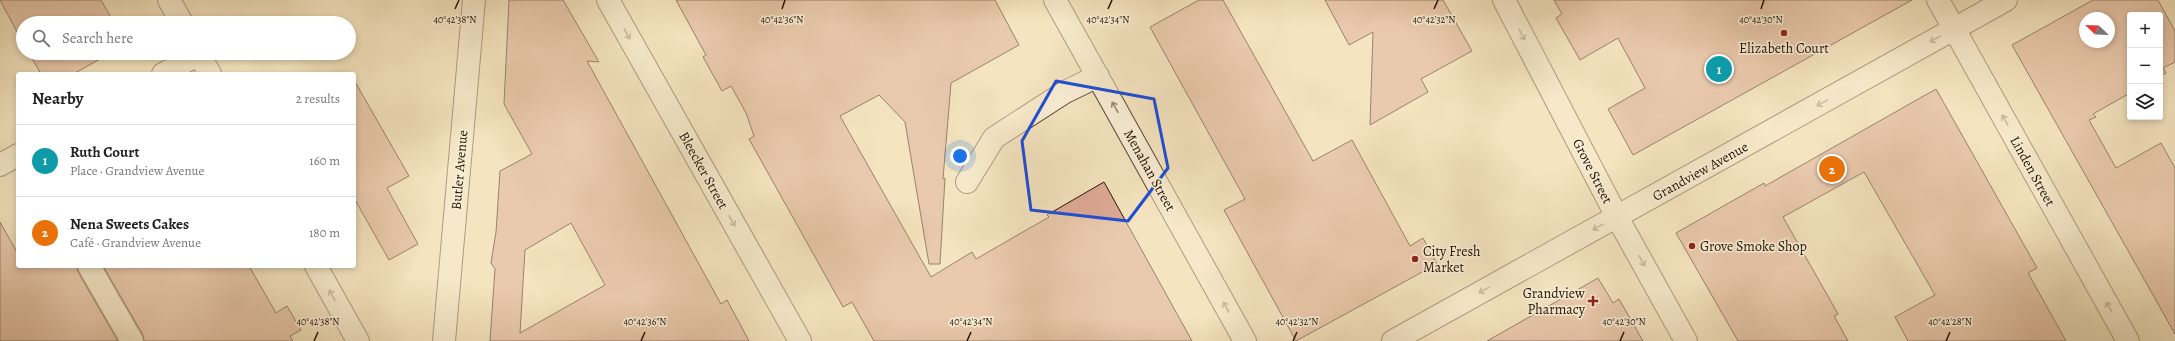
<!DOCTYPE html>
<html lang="en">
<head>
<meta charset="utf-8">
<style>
  :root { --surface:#fff; --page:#f6f6f6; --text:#222; --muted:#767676; --line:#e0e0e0; --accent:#8f2418 }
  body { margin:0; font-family:Alegreya,serif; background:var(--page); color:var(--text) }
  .controls { position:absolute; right:12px; top:12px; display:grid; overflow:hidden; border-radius:4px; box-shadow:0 2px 6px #0003 }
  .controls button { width:36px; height:36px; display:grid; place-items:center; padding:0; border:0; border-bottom:1px solid var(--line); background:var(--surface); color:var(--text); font:20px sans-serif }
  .compass { position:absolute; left:2079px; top:12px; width:36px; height:36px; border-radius:50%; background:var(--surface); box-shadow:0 2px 6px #0003; rotate:293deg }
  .you { position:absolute; left:960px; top:156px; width:14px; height:14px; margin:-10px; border:3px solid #fff; border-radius:50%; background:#1a73e8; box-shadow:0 0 0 6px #1a73e833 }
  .badge { display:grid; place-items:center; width:26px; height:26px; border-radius:50%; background:var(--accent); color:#fff; font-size:13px; font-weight:700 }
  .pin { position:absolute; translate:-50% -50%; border:2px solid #fff; box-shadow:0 1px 4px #0006 }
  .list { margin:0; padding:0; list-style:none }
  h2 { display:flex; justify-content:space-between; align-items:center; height:52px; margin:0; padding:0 16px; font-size:17px }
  h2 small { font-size:13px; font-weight:400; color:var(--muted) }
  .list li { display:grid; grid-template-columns:26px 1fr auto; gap:12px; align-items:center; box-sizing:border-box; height:72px; padding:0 16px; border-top:1px solid var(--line) }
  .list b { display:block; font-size:15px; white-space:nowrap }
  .list p { margin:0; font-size:13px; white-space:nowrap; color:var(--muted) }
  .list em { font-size:13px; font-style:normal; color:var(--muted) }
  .icon { flex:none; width:22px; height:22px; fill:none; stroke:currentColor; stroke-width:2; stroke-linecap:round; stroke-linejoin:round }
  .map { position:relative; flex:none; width:2175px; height:341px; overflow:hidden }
  .search { position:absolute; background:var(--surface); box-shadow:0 2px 6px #0003; left:16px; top:16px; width:340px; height:44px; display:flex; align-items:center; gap:10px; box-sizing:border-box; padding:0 14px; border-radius:22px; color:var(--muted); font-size:15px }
  .panel { position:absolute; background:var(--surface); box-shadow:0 2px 6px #0003; left:16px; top:72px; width:340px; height:196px; border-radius:4px }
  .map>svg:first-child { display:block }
</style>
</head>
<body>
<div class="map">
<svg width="2175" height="341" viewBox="0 0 2175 341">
  <rect width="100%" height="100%" fill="#f4e4bf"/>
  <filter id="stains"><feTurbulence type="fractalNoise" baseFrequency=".005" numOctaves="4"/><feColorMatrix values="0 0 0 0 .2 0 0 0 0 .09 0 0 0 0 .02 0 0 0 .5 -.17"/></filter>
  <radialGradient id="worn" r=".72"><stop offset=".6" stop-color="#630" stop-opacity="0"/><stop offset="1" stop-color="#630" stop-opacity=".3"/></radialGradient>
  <path fill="#deaa97" stroke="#241202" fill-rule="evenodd" d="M0 0H101L114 23H23V43Z
    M509 0H563L599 62 587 61 721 304 727 300 749 341H490L495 269 491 263 496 232 500 171 532 154 504 104ZM571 223 605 285 520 333 525 250Z
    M676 0H995L1019 45 951 83 943 179 945 178 940 264H929L905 122 879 95 840 116 931 277 972 252 976 259 1049 217 1047 215 1104 182 1192 341H874L852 302 843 307 749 139 754 136 746 113 731 86 722 91 703 57 706 55Z
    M1199 0H1223L1313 161 1352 140 1410 246 1423 238 1437 264 1296 341 1224 210 1245 199 1150 27Z
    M1325 0H1443L1472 51 1421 79 1428 92 1370 125 1373 32 1349 45Z
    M1554 0H1912L1633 155 1608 109 1645 88 1618 38 1580 60 1556 18 1562 14Z
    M2093 0H2158L2175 31V62L2163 68 2166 73 2160 76V15H2130V93L2093 114 2096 117 2089 120 2116 168 2161 143 2175 168V334L2012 45ZM2085 18H2109V42H2085Z
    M29 53H111L73 74H41Z
    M354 80 409 176 387 188 418 244 389 260 354 198Z
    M1936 89 2037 268 2028 273 2066 341H1908L1895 317 1935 295 1864 172 1783 217 1838 314 1834 316 1848 341H1738L1676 233 1764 183 1765 186Z
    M0 222 18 254V266H77L78 272 118 341H0Z
    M103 266H249L276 313 287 306 301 330 290 336 293 341H144L143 335Z
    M1598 278 1613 303 1619 299 1643 341H1487Z"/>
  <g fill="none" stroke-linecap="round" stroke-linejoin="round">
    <g stroke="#584631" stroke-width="24">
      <path id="minor" d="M169 0 182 23
        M608 0 800 341
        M1055 0 1245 341
        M1504 0 1617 217 1686 341
        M1938 0 2128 341
        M198 53 210 74
        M163 74 199 54
        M0 165 18 155
        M967 182 994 138 1065 92 1098 76
        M89 266 132 341
        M316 266 358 341
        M444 341 474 0
        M1393 341 2006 0"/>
    </g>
    <use href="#minor" stroke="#f8edd5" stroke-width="22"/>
  </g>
  <defs><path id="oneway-shaft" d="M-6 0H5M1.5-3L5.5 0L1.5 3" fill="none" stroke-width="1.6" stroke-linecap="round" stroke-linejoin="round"/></defs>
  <g stroke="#998a76">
    <use href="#oneway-shaft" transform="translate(627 34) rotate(61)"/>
    <use href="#oneway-shaft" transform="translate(1522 35) rotate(62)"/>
    <use href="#oneway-shaft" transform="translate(1935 39) rotate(151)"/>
    <use href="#oneway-shaft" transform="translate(1822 103) rotate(151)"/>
    <use href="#oneway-shaft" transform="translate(1115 107) rotate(-119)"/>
    <use href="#oneway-shaft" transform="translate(2005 120) rotate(-119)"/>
    <use href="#oneway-shaft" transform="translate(732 221) rotate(61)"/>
    <use href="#oneway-shaft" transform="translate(1598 227) rotate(151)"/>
    <use href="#oneway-shaft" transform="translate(1642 261) rotate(61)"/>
    <use href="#oneway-shaft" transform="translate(1484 290) rotate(151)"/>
    <use href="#oneway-shaft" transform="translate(332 295) rotate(-119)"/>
    <use href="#oneway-shaft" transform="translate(1226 307) rotate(-119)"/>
    <use href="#oneway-shaft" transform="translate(2109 307) rotate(-119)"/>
  </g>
  <path d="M0 0H2175V341H0ZM1056 81 1154 99 1168 168 1128 221 1031 210 1022 141Z" fill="#f4e4bf" fill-opacity=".55" fill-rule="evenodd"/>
  <path fill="none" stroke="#1d4ed8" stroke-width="3" stroke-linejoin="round" d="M1056 81 1154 99 1168 168 1128 221 1031 210 1022 141Z"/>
  <path fill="none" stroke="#241202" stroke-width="1.5" d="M455 9 459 0M782 9 785 0M1108 9 1112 0M1434 9 1438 0M1761 9 1764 0M314 341 318 332M641 341 645 332M967 341 971 332M1293 341 1297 332M1620 341 1624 332M1946 341 1950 332"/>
  <g fill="#8f2418" stroke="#f8edd5" stroke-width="1.5">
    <circle cx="1784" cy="33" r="4"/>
    <circle cx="1692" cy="246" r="4"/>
    <circle cx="1415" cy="259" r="4"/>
    <path d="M1591 295h4v4h4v4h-4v4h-4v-4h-4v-4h4z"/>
  </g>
  <g text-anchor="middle" stroke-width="3.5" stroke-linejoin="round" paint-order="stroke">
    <g font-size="14" fill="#241202" stroke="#f8edd5" text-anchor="start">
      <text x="1784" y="53" text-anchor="middle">Elizabeth Court</text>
      <text x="1700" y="251">Grove Smoke Shop</text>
      <text x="1423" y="256">City Fresh<tspan x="1423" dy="16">Market</tspan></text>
      <text x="1585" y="298" text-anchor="end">Grandview<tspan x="1585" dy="16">Pharmacy</tspan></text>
    </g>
    <g font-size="14" fill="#241202" stroke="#f8edd5">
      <text transform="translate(459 170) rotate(-85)" y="5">Butler Avenue</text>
      <text transform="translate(704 170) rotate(61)" y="5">Bleecker Street</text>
      <text transform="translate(1150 170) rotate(61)" y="5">Menahan Street</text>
      <text transform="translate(1593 171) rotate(63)" y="5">Grove Street</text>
      <text transform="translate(1700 171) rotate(-29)" y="5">Grandview Avenue</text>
      <text transform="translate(2033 171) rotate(61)" y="5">Linden Street</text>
    </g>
  </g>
  <g font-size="10" text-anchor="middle" fill="#241202" stroke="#f8edd5" stroke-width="3.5" stroke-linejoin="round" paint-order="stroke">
    <text x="1108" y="23">40°42'34"N</text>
    <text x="455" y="23">40°42'38"N</text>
    <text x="782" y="23">40°42'36"N</text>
    <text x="1434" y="23">40°42'32"N</text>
    <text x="1761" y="23">40°42'30"N</text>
    <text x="318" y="325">40°42'38"N</text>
    <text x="645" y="325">40°42'36"N</text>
    <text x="971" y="325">40°42'34"N</text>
    <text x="1297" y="325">40°42'32"N</text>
    <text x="1624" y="325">40°42'30"N</text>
    <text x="1950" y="325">40°42'28"N</text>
  </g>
  <rect width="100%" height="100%" filter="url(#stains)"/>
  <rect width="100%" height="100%" fill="url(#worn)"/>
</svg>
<div class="controls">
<button>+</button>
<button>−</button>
<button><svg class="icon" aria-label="layers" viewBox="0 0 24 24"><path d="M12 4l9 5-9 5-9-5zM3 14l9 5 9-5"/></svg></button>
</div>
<svg class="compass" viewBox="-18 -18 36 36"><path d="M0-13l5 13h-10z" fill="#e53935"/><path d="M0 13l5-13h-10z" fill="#767676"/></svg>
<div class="you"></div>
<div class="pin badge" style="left:1719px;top:69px;background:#0f9aa8">1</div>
<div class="pin badge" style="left:1832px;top:169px;background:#e8710a">2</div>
<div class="search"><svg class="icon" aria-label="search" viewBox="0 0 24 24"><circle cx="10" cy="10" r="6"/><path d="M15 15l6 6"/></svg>Search here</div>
<section class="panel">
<h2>Nearby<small>2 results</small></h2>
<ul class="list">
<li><span class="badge" style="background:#0f9aa8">1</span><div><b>Ruth Court</b><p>Place · Grandview Avenue</p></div><em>160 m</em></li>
<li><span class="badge" style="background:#e8710a">2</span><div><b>Nena Sweets Cakes</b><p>Café · Grandview Avenue</p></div><em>180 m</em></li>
</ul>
</section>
</div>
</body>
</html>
